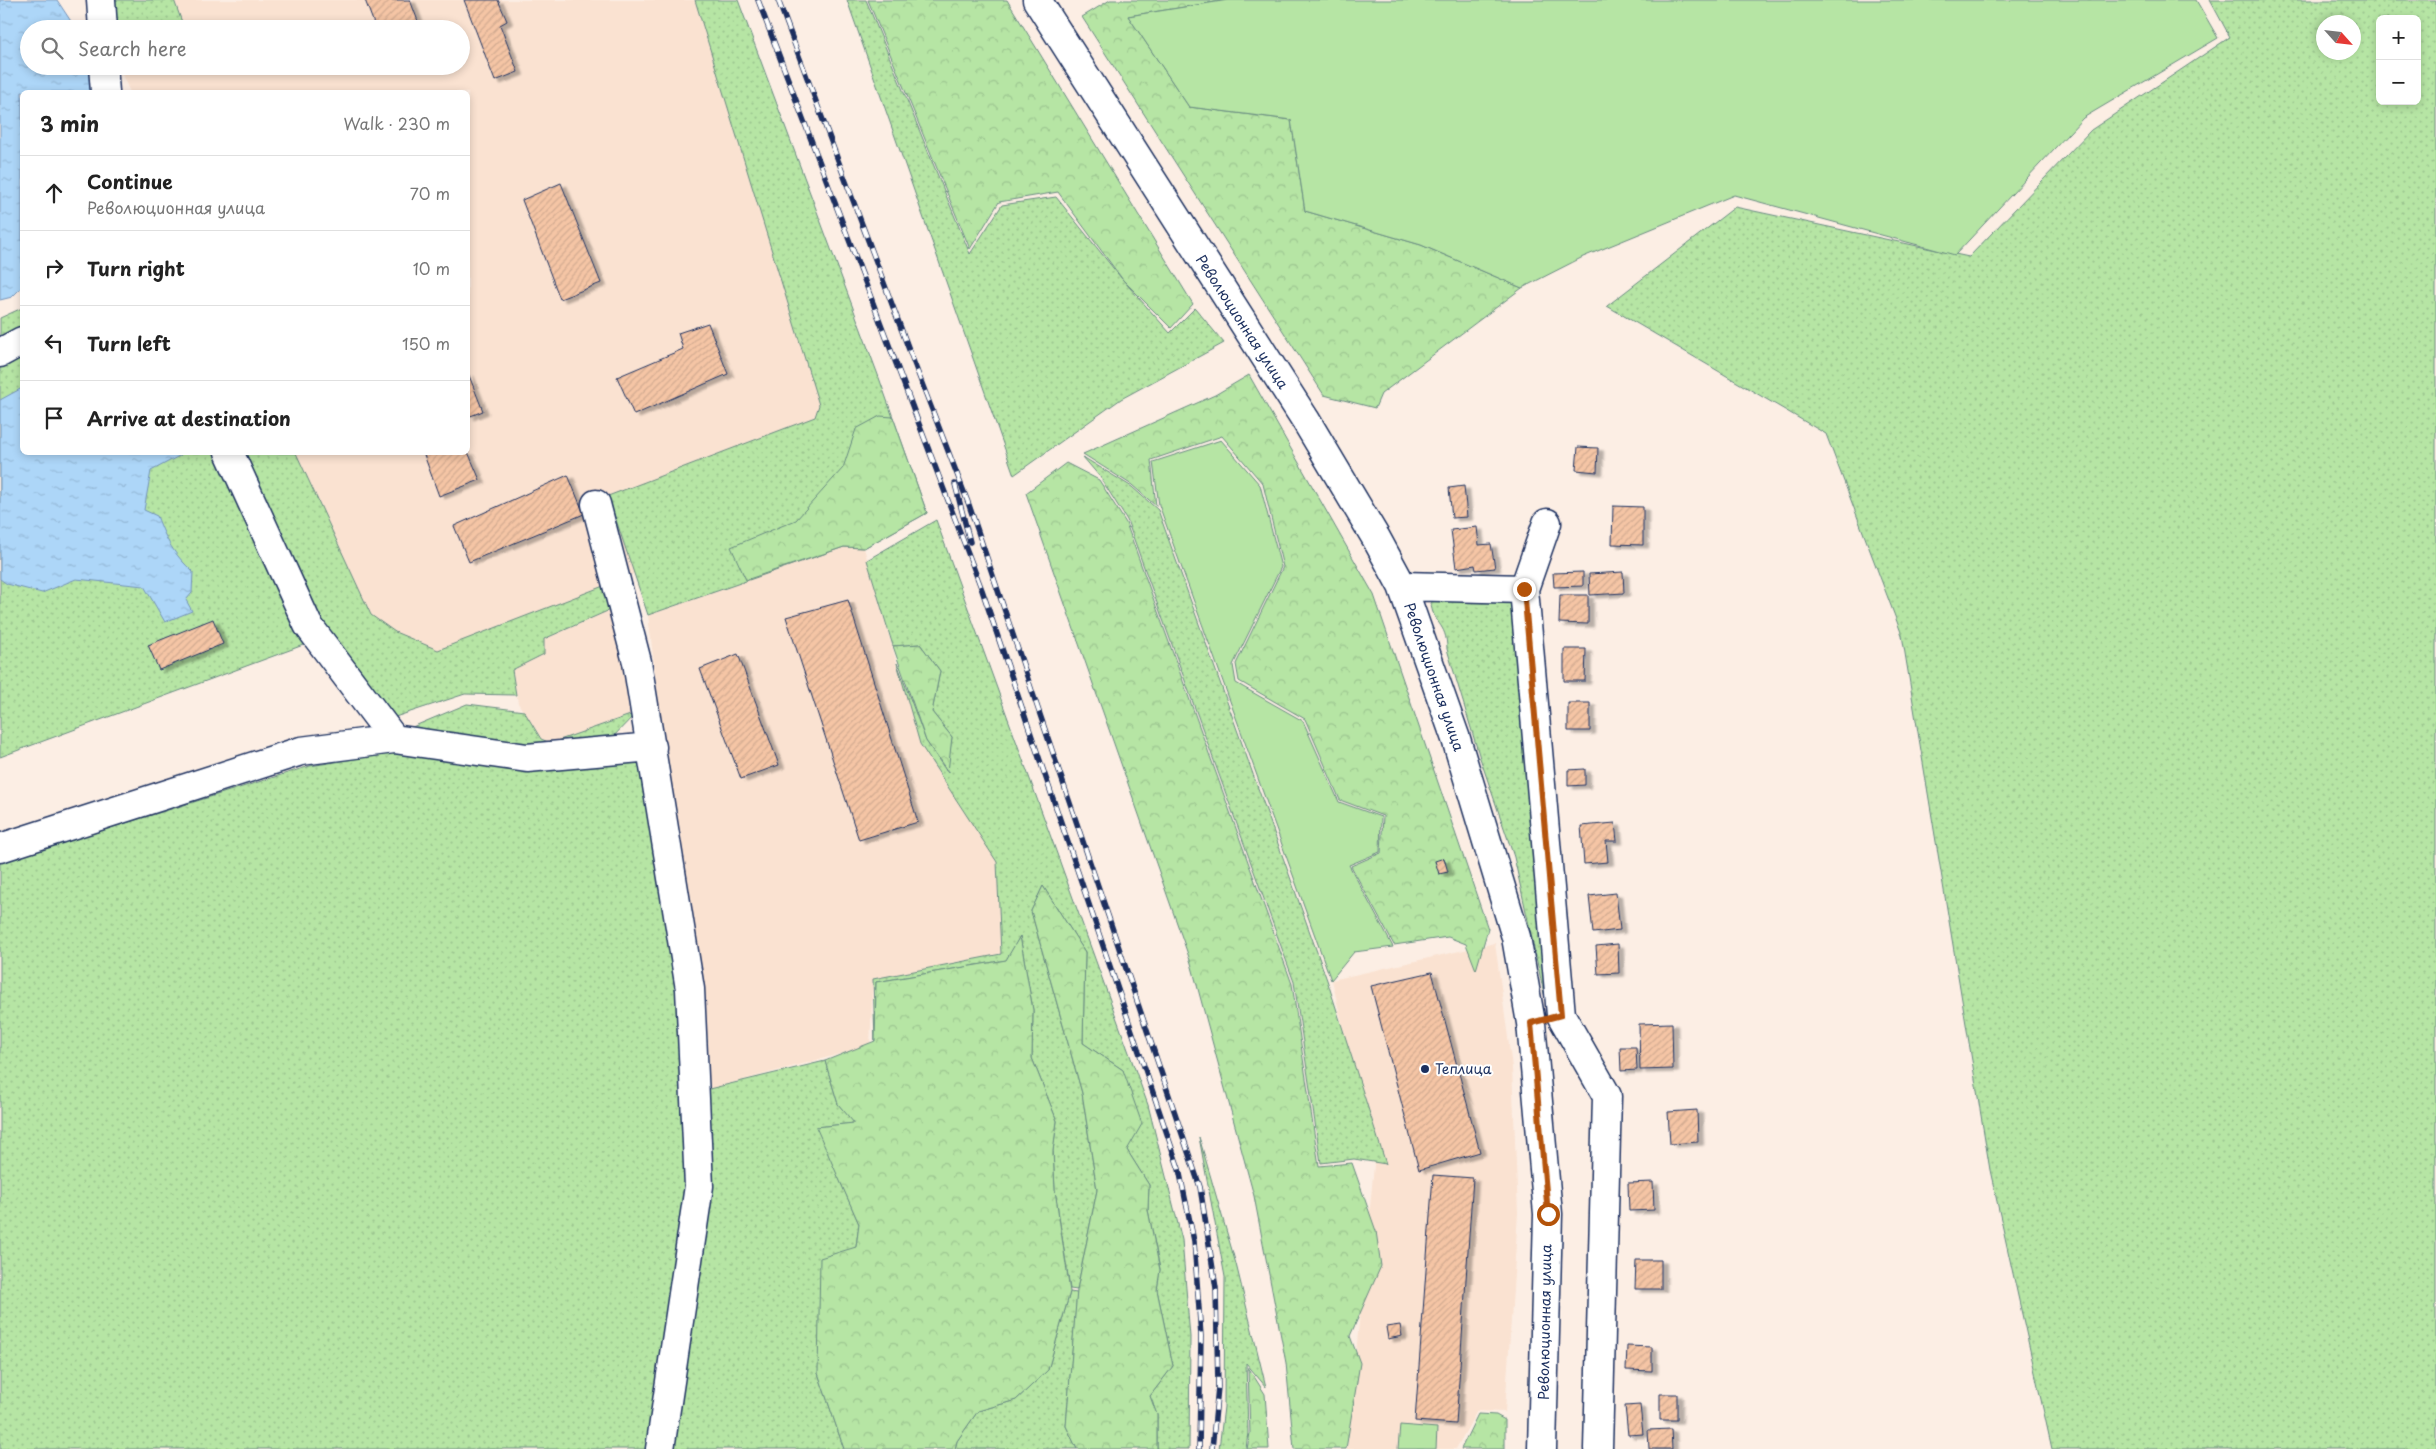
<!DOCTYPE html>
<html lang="en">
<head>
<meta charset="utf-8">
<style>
  :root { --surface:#fff; --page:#f2f2f2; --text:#222; --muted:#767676; --line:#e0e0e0 }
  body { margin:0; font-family:"Playpen Sans",sans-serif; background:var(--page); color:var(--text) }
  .controls { position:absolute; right:15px; top:15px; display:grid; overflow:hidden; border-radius:8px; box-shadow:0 2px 8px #0003 }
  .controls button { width:45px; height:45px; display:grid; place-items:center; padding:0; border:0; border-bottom:1px solid var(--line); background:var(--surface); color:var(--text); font:25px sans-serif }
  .compass { position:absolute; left:2316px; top:15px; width:45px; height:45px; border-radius:50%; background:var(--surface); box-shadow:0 2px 8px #0003; rotate:117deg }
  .stop { position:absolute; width:15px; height:15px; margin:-11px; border:4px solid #b45309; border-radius:50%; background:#fff }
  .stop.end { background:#b45309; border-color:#fff; box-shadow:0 1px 5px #0008 }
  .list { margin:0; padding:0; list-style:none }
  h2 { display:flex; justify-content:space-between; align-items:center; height:65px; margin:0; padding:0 20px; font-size:21px }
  h2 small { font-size:16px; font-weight:400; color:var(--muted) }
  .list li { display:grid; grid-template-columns:32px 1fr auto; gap:15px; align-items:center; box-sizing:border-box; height:75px; padding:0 20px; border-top:1px solid var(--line) }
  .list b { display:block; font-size:19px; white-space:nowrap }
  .list p { margin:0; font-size:16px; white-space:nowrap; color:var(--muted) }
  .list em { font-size:16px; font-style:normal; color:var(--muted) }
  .icon { flex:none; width:28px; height:28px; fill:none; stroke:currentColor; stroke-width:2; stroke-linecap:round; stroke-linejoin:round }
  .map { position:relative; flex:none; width:2436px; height:1449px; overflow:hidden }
  .search { position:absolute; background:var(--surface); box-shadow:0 2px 8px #0003; left:20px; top:20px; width:450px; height:55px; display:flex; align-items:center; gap:12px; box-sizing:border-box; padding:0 18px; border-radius:28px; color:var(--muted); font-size:19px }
  .panel { position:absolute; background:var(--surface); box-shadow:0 2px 8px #0003; left:20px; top:90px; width:450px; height:365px; border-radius:8px }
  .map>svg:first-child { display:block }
</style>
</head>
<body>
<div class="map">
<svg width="2436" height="1449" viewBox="0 0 2436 1449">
  <defs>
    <pattern id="grass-dots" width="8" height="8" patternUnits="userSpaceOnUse" patternTransform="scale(1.25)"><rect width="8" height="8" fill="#b6e5a4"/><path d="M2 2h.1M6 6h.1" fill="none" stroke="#9cc590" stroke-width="1.8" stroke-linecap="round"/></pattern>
    <pattern id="forest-crowns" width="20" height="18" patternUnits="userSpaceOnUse" patternTransform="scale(1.25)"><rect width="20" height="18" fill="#b6e5a4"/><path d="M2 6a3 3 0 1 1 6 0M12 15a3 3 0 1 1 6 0" fill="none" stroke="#9cc590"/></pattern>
    <pattern id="water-ripples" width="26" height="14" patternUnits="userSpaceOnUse" patternTransform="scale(1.25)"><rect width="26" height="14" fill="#add6f8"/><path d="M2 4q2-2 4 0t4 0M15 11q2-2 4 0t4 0" fill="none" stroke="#94b8d7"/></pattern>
    <pattern id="building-hatch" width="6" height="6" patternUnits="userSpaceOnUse" patternTransform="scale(1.25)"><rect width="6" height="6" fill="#f5c5a5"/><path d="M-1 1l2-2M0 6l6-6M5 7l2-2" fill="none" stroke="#d1aa90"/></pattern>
    <filter id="shadow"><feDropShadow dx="5.5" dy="3" stdDeviation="1" flood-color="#0004"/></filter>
  </defs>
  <rect width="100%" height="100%" fill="#fceee4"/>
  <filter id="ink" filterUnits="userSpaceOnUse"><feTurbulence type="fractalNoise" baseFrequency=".02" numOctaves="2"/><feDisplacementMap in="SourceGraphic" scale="10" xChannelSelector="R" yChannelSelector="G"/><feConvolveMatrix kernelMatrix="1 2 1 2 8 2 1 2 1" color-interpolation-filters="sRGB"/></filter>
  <g filter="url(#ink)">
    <path fill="#fae2d1" d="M165 0H714L877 474 424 660 368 625 291 453 468 452V92H130L118 66H461V29H156Z
      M844 547 864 548 920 744 997 862 1001 954 873 979 870 1046 709 1089 708 1038 684 909 648 615Z
      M612 609 636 713 551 743 541 739 518 703 512 670 543 654 544 639Z
      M1495 943 1512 1067 1518 1213 1505 1412 1477 1411 1456 1449H1347L1374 1165 1332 980Z"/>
    <path fill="url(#grass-dots)" stroke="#688a81" fill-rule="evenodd" d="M107 0H174L183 25 175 29H109Z
      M695 0H738L878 375 927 513 864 548 844 547 648 615 608 496 815 417 819 405Z
      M847 0H866L970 254 1002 205 1056 197 1122 279 1170 333 1195 308 1224 343 1121 399 1014 475Z
      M2210 0H2436V1449H2052L1990 1170 1902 635 1826 434 1607 306 1735 207 1969 257 2091 130 2230 37ZM2380 19H2417V101H2380ZM2324 22H2354V52H2324Z
      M22 308V452L219 453 306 644 0 757V318Z
      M237 453H296L371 615 395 632 438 650 606 585 612 609 544 639V654L512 670 516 695 465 694 392 718 315 618Z
      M1083 457 1132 487 1158 510 1327 980 1386 1164 1354 1159 1321 1163 1294 982 1127 520 1100 477Z
      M936 520 1148 1105 1182 1240 1190 1337 1189 1449H1157V1415L1150 1396 1173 1366 1157 1290 1160 1269 1148 1210 1149 1185 1127 1150 1123 1070 1083 1043 1085 952 1043 886 1031 911 1082 1093 1097 1190 1077 1290 1070 1289 1055 1190 1053 1151 1057 1121 1032 1058 1033 1010 1020 936 1007 960 876 982 875 1041 873 979 1001 954 997 862 920 744 897 663 926 741 947 772 952 737 932 712 940 671 920 644 893 646 867 560Z
      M1439 595 1517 596 1549 999 1545 998 1514 857 1480 758 1447 649C1447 622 1432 624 1431 602Z
      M467 704 524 711 541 739 551 743 636 713 609 741 578 748 398 733Z
      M404 751 642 762 679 994 687 1184 647 1449H0V862L310 766Z
      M825 1061 838 1104 855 1123 817 1127 859 1224 856 1247 818 1373 844 1449H668L706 1164 709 1089Z
      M1199 1137 1236 1264 1266 1387 1246 1363 1248 1433 1246 1449H1219L1224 1407 1225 1277Z
      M1070 1292 1077 1293 1066 1426 1077 1449H955L957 1441 978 1411 1016 1400 1048 1370Z"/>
    <path fill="url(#forest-crowns)" stroke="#688a81" d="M868 0H1007L1193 304 1171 328 1123 280 1058 192 999 202 970 249Z
      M1110 0H1228L1128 16 1189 107 1291 120 1305 211 1421 245 1522 288 1381 394 1375 408 1324 395 1082 17Z
      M1249 375 1374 595 1488 929 1476 970 1466 944 1448 937 1394 945 1351 866 1381 853 1383 816 1340 800 1305 719 1239 681 1236 664 1283 567 1263 484 1222 436 1151 460 1156 506 1132 485 1083 454 1215 395Z
      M880 416 893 417 927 513 864 548 844 547 746 580 731 547 796 520 843 468 856 429Z
      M1066 463 1099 480 1126 523 1292 984 1319 1166 1352 1163 1376 1231 1381 1266 1350 1336 1360 1363 1346 1449H1294L1286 1363 1254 1196 1191 963 1026 493Z
      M920 644 940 671 932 712 952 737 948 772 926 741 893 646Z
      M1043 886 1085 952 1083 1043 1123 1070 1142 1124 1127 1150 1149 1185 1148 1210 1160 1270 1157 1290 1173 1366 1150 1396 1157 1415V1449H1077L1066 1426 1077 1290 1097 1190 1082 1093 1031 911Z
      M1020 936 1033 1010 1032 1058 1057 1121 1053 1151 1055 1190 1070 1292 1048 1370 1016 1400 978 1411 957 1441 955 1449H844L818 1373 820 1258 856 1247 859 1224 816 1127 854 1123 838 1104 825 1061 875 1041 876 982 1006 960Z
      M1248 1367 1265 1394 1269 1449H1247L1250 1433Z
      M1478 1414 1496 1415 1505 1420V1449H1461Z"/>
    <path fill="#b6e5a4" stroke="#688a81" d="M1228 0H2196L2218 38 2083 118 1955 255 1734 195 1583 257 1522 288 1421 245 1305 211 1291 120 1189 107 1128 16Z
      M1221 440 1260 485 1281 567 1233 665 1236 683 1303 721 1339 802 1381 817 1380 852 1349 865 1393 947 1354 952 1331 980 1159 505 1153 462Z
      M1400 1425 1437 1428 1436 1449H1398Z"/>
    <path fill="url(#water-ripples)" stroke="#7393ba" d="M0 0H57L76 29H29V66H91L96 92H22V287L12 297 0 300Z
      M22 388V452L180 453 181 455 151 471 144 510 157 516C167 542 173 553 193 572L192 593 186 600 192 611 165 622 144 586 76 579 42 593 7 584 0 579V400Z"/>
    <path fill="url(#building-hatch)" stroke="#1b2f5e" filter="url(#shadow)" d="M365 0H410L421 29H376Z
      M464 0H498L507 21 500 25 518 72 495 81Z
      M561 183 601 283 560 299 522 200Z
      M708 323 728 374 634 415 617 377 683 349 678 333Z
      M468 373 483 411 468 417Z
      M1578 447 1598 448 1597 472 1576 470Z
      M423 452H468L480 480 439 496Z
      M568 475 584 514 469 562 454 526Z
      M1464 486 1467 517 1452 518 1449 488Z
      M1613 506 1643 507V545L1612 544Z
      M1477 527 1479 545 1491 544 1495 568 1476 570 1475 565 1456 568 1451 530Z
      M1583 572V586L1554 587 1553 573Z
      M1623 572 1624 593 1590 595 1589 574Z
      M1560 595H1588V624L1559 623Z
      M848 600 918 822 859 840 786 617Z
      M213 619 223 644 159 670 148 645Z
      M1564 649H1586L1585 681H1564Z
      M738 654 779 765 741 779 700 669Z
      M1568 703H1590V731H1568Z
      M1585 769V785L1568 786V770Z
      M1615 823 1617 841H1606L1608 862 1584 864 1581 826Z
      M1444 858 1448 872 1439 874 1435 861Z
      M1616 893 1620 930 1593 933 1589 896Z
      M1618 944 1619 973 1598 974 1596 946Z
      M1432 972 1480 1152 1419 1170 1371 986Z
      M1672 1023 1673 1069 1640 1070 1639 1024Z
      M1620 1047H1636L1637 1070 1621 1071Z
      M1697 1110 1698 1142 1670 1144 1668 1112Z
      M1433 1175 1473 1178 1456 1424 1415 1421Z
      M1653 1182 1654 1210 1629 1211 1628 1183Z
      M1636 1260H1661V1289H1635Z
      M1400 1325 1402 1336 1388 1339 1386 1327Z
      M1627 1346 1652 1347V1371L1626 1370Z
      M1660 1394H1677V1420H1660Z
      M1640 1405 1643 1434 1628 1435 1625 1406Z
      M1671 1429 1672 1449H1649L1648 1430Z"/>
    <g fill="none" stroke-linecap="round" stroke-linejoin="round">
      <g stroke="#1b2f5e" stroke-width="31">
        <path id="minor" d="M101 0 103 29
          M1037 0 1305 419 1376 538 1402 586 1456 739 1516 937 1531 1023 1548 1214 1542 1449
          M103 66 105 92
          M0 353 22 341
          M229 452 308 625 394 739
          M596 504 637 662 690 989 699 1186 660 1449
          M1402 586 1524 589 1561 1015 1607 1096 1598 1449
          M1524 589 1547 523
          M0 848 301 751 394 739 527 758 652 747"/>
      </g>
      <use href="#minor" stroke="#fff" stroke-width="28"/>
      <g stroke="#1b2f5e" stroke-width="5.5">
        <path id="rail" d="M758 0 982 590 1179 1169 1194 1241 1201 1336 1199 1449
          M778 0 914 363 969 505 1200 1187 1216 1288 1218 1387 1212 1449
          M955 484 970 542"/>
      </g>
      <use href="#rail" stroke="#fff" stroke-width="4" stroke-dasharray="11" stroke-linecap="butt"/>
    </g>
  </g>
  <g fill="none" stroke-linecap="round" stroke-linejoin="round" filter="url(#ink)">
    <path stroke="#b45309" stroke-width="6" d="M1524 589 1561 1015 1531 1023 1548 1214"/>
  </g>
  <circle fill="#1b2f5e" stroke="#fff" stroke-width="2" cx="1425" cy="1069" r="5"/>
  <g text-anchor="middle" stroke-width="4" stroke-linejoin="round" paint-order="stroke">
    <g font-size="14" fill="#1b2f5e" stroke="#fff">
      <text transform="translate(1242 322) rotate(57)" y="5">Революционная улица</text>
      <text transform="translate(1434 677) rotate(71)" y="5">Революционная улица</text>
      <text transform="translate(1545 1322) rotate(-89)" y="5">Революционная улица</text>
    </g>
    <g font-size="14" fill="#1b2f5e" stroke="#fff" text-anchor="start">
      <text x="1435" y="1074">Теплица</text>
    </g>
  </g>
</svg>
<div class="controls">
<button>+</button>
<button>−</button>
</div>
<svg class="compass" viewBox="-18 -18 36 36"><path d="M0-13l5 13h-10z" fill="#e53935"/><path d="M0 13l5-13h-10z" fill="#767676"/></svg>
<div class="stop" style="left:1548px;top:1214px"></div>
<div class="stop end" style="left:1524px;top:589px"></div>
<div class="search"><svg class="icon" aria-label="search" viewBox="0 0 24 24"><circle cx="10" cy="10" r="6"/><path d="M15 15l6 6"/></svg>Search here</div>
<section class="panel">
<h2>3 min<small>Walk · 230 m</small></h2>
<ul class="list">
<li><svg class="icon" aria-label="ahead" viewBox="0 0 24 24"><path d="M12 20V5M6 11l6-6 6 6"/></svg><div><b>Continue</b><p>Революционная улица</p></div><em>70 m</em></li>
<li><svg class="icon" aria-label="right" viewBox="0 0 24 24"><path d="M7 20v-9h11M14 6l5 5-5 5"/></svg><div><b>Turn right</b></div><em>10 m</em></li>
<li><svg class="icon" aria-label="left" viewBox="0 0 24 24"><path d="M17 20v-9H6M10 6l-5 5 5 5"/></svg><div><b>Turn left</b></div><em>150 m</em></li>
<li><svg class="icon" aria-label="arrive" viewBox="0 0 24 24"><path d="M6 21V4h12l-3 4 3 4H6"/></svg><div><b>Arrive at destination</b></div></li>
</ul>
</section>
</div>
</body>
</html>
